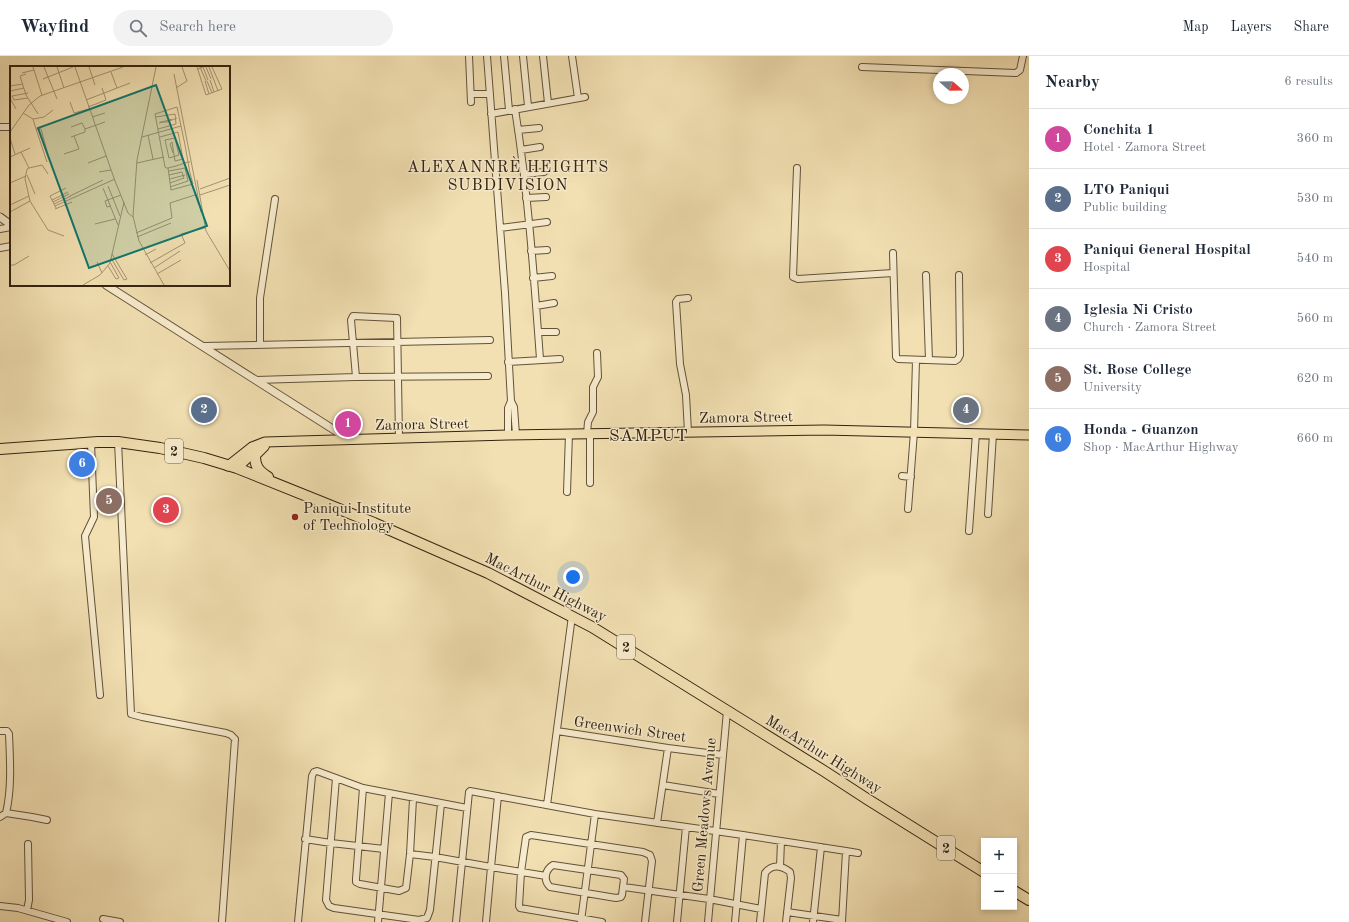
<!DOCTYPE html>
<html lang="en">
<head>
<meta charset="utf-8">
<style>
  :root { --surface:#fff; --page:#f2f2f3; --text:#1f2937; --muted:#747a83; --line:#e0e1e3; --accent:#d93025 }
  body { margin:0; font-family:"Old Standard TT",serif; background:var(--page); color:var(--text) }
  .controls { position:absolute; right:12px; bottom:12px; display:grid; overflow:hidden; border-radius:0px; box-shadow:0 2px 6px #0003 }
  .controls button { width:36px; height:36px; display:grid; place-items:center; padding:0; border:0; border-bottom:1px solid var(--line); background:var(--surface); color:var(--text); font:20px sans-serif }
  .compass { position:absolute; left:933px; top:12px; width:36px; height:36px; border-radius:50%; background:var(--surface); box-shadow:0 2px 6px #0003; rotate:110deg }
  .you { position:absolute; left:573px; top:521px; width:14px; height:14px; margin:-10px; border:3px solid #fff; border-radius:50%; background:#1a73e8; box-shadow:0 0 0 6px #1a73e833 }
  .badge { display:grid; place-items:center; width:26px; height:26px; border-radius:50%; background:var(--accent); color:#fff; font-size:13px; font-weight:700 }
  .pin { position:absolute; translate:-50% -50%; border:2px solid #fff; box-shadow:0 1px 4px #0006 }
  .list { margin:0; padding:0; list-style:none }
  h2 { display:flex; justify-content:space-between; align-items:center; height:52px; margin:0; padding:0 16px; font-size:17px }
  h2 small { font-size:13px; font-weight:400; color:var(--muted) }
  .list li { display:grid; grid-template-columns:26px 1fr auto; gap:12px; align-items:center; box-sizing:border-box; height:60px; padding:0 16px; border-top:1px solid var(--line) }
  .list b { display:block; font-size:15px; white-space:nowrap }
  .list p { margin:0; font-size:13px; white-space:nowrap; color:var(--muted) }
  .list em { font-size:13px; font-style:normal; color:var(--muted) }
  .icon { flex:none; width:22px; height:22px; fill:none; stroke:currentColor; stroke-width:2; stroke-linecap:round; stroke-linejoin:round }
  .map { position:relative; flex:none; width:1029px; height:866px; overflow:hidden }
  header { display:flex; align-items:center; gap:24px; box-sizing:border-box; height:56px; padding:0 20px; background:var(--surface); border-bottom:1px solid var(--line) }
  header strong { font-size:19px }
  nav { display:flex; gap:22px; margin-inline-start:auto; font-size:14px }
  .search { width:280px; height:36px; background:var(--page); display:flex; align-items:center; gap:10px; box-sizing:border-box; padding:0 14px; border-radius:22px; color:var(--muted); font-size:15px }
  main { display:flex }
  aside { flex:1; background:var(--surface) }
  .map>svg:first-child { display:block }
</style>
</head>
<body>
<header>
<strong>Wayfind</strong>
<div class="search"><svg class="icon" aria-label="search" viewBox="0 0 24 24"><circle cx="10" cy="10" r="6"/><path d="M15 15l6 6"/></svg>Search here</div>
<nav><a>Map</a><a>Layers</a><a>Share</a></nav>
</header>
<main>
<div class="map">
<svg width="1029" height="866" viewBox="0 0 1029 866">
  <rect width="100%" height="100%" fill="#f2e0b2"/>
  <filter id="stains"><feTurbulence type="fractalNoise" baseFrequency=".005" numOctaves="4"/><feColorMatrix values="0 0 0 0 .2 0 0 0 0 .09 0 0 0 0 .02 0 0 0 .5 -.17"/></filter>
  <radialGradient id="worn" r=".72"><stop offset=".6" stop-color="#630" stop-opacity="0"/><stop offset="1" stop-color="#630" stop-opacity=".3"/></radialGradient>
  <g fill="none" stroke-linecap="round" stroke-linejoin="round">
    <g stroke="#635239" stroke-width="8">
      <path id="minor" d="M469 0 471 46
        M487 0 505 237 511 345 514 351 516 379
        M504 0 509 54
        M523 0 528 50
        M543 0 548 47
        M572 0 578 42
        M862 11 1016 17 1020 14 1023 0
        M471 38H490
        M515 53C528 136 534 220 540 303
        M491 58 585 41
        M0 71H11
        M518 74 539 72
        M521 94 540 91
        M797 112 793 221 798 223 893 217
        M524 118 544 116
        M526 142 546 141
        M500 172 547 166
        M0 173 11 171
        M0 192 11 190
        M531 195 547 194
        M893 197 896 301 898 303 955 305 958 303 960 299 959 219
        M926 219 929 304
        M533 222 552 220
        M688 242 678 243 676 246 680 308 686 339 688 376
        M536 250 554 247
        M538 276H556
        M260 289V242L275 143
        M203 290 490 284
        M508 306 560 303
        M356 321 351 264 353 260 396 262H397L399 382
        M256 324 356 321 488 320
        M587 378 588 366 593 356V331L598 321 597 297
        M590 378V427
        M508 379V352L511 345
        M118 386 131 658 142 661 226 677 231 679 235 683 222 866
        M91 387 94 461 85 480 100 639
        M902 420 911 421
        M567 436 569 378
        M908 453 914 376 916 304
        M988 458 993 378
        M969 475 976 377
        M0 675H7L9 678C10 703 12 732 6 757L0 761
        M557 675 668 692 723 699
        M336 722 326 844 329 850 334 852 419 864 427 862 430 854 441 748
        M663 729 719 738
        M363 732 356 823V826L360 828 399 835 406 832 410 798 413 743
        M547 749 572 560
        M6 757 32 761 47 764
        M657 767 668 692
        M305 783 331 787 384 793
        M846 795 858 797
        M410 798 435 801 491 811 498 740
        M553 809 621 819 624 823 622 839 621 841 616 842 550 831C543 824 545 814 553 809Z
        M780 811 781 785
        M624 831 709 843 761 853
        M0 850 18 852 67 866
        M27 854 29 844 28 788
        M787 856 842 864
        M103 863 120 866
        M581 865 595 758
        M298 866 312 720 314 716 317 715 363 732 467 752
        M378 866 389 737
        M456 866 469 736 470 735 595 758 743 779 846 795 842 866
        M486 866 491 811 546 820
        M602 866 520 852 519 850 521 816 526 781 531 779 643 796 650 799 652 805 645 866
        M677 866 686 771
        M708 866 727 655
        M735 866 743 779
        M760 866 765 817C772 808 781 809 790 816L791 822 786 866
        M813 866 821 791"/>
    </g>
    <g stroke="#635239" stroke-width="9">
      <path id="tertiary" d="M0 161 11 169
        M106 229 350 384"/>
    </g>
    <g stroke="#332311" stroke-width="11">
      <path id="primary" d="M228 410 252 391 265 386 508 379 824 374 1029 379
        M237 412 258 392"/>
    </g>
    <g stroke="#332311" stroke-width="12">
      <path id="trunk" d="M264 390 255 399C255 410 258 415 268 421
        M0 393 98 386H118L160 392 204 402 237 412 374 467 488 517 592 571 824 715 867 743 984 816
        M1014 835 1029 844"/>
    </g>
    <use href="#minor" stroke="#f7ebcd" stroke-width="6"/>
    <use href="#tertiary" stroke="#f7ebcd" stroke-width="7"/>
    <use href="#primary" stroke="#f2e0b2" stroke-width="9"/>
    <use href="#trunk" stroke="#f2e0b2" stroke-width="10"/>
  </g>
  <circle fill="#8f2418" stroke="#f7ebcd" stroke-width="1.5" cx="295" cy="461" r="4"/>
  <g text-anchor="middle" stroke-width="3" stroke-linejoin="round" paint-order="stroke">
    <g fill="#f7ebcd" stroke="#6e5f49" stroke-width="1">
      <rect x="165" y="383" width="18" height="24" rx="3"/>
      <rect x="617" y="579" width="18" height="24" rx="3"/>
      <rect x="937" y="780" width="18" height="24" rx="3"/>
    </g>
    <g font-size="14" font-weight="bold" fill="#332311">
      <text x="174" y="400">2</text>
      <text x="626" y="596">2</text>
      <text x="946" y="797">2</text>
    </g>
    <g font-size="15" fill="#332311" stroke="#f7ebcd">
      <text transform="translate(746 361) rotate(-1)" y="5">Zamora Street</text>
      <text transform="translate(422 368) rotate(-1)" y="5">Zamora Street</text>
      <text transform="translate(546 531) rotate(27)" y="5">MacArthur Highway</text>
      <text transform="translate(630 673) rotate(8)" y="5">Greenwich Street</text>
      <text transform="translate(824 698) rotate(32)" y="5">MacArthur Highway</text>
      <text transform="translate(704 759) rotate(-85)" y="5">Green Meadows Avenue</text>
    </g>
    <g font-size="15" fill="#332311" stroke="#f7ebcd" text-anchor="start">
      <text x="303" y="457">Paniqui Institute<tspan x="303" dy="17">of Technology</tspan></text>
    </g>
    <g font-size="16" letter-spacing="1" fill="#332311" stroke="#f7ebcd">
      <text x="508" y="116">ALEXANNRÈ HEIGHTS<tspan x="508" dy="18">SUBDIVISION</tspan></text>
    </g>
    <g font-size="17" letter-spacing="1" fill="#332311" stroke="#f7ebcd">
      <text x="649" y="385">SAMPUT</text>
    </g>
  </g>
  <g transform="translate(10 10)">
    <rect width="220" height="220" fill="#f2e0b2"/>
    <path fill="none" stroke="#a69472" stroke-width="1" d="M23 1 32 29M34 1 47 33M47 1 54 22M65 1 105 115 118 147 123 151M79 1 85 19M146 1 127 94 123 150 129 175 154 219M187 1 196 29 212 23 202 1M190 1 196 15M196 1 201 13M199 1 208 25M188 3 193 1 198 14M101 6 107 22M12 7 24 4M16 8 10 10 16 29 28 48M164 8 191 146M33 13 63 1M200 14 204 26M195 15 199 28M197 15 202 27M0 20 13 18M166 22 177 15 172 1M0 25 14 22M0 32 6 43M18 32 4 34 2 30 18 27M76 34 120 17M60 36 64 47 79 43M78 41 96 34 92 22M13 47 23 53 26 63H31L37 85M82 51 95 47M146 51 165 48 166 58 148 63M23 53 34 51 43 44M150 56H157L167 52M149 57 162 53M61 61 72 57 75 63M26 63 37 96M0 66 19 39 30 30 113 1M138 69 143 93M61 71 75 66V63L95 56M132 71 171 60M150 71 168 66 173 93 165 95 162 76 160 78 163 87M0 72 5 88M165 72 169 89 159 92 155 74ZM11 86 19 102 17 103 15 113 20 135M54 88 69 83 64 70M0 91 20 82M78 97 96 90M127 97 154 91M19 102 32 99 38 108M158 102 161 124 183 118 180 107 178 96 175 79 167 41 145 48 155 101 156 102H158L166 100 178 96H180M159 105 175 102 178 115 160 121M89 106 101 104M17 109 25 128M159 109 172 106 174 112 160 117M160 113 175 109M187 114 196 165 220 205M0 117 16 110M98 120 110 150M93 122 108 159M190 123 220 112M190 129 220 119M60 130 93 114M42 134 58 126M43 136 59 128M44 138 61 130M0 139 19 130M45 140 105 113M101 140 97 141 95 135 111 129M46 142 40 130 56 122M45 143 62 136M0 146 20 135 38 164 54 170M85 158 105 153M126 167 162 152 160 137 188 128M127 171 161 157M0 176V199M135 189 146 183M101 192 114 214 117 213 102 188M87 196 92 207M140 197 175 177 171 168 195 162M0 199H4L19 190M98 200 106 213 109 212 100 196M144 202 170 185M147 208 171 194M73 219 90 209 100 197 114 136"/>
    <path fill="#0f766e" fill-opacity="0.15" stroke="#0f766e" stroke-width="2" d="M146 19 197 160 79 202 28 62Z"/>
    <rect width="220" height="220" fill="none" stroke="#332311" stroke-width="2"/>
  </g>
  <rect width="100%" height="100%" filter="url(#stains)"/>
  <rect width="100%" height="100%" fill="url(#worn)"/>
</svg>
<div class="controls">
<button>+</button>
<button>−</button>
</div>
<svg class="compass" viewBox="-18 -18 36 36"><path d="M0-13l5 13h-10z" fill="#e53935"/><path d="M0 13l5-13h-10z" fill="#747a83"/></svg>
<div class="you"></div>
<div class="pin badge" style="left:348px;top:368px;background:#d1479c">1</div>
<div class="pin badge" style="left:204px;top:354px;background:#5c6f8a">2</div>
<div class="pin badge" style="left:166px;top:454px;background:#e0444e">3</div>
<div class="pin badge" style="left:966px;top:354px;background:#6b7280">4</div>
<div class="pin badge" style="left:109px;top:445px;background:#8d6e63">5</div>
<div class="pin badge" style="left:82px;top:408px;background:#3f7fe0">6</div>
</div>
<aside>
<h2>Nearby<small>6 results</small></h2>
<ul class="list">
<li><span class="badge" style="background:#d1479c">1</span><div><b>Conchita 1</b><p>Hotel · Zamora Street</p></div><em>360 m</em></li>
<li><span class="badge" style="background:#5c6f8a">2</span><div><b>LTO Paniqui</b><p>Public building</p></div><em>530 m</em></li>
<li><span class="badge" style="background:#e0444e">3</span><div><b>Paniqui General Hospital</b><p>Hospital</p></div><em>540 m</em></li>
<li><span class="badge" style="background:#6b7280">4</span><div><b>Iglesia Ni Cristo</b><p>Church · Zamora Street</p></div><em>560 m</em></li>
<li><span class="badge" style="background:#8d6e63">5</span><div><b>St. Rose College</b><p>University</p></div><em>620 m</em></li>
<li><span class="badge" style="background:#3f7fe0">6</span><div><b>Honda - Guanzon</b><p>Shop · MacArthur Highway</p></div><em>660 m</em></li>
</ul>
</aside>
</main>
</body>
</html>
